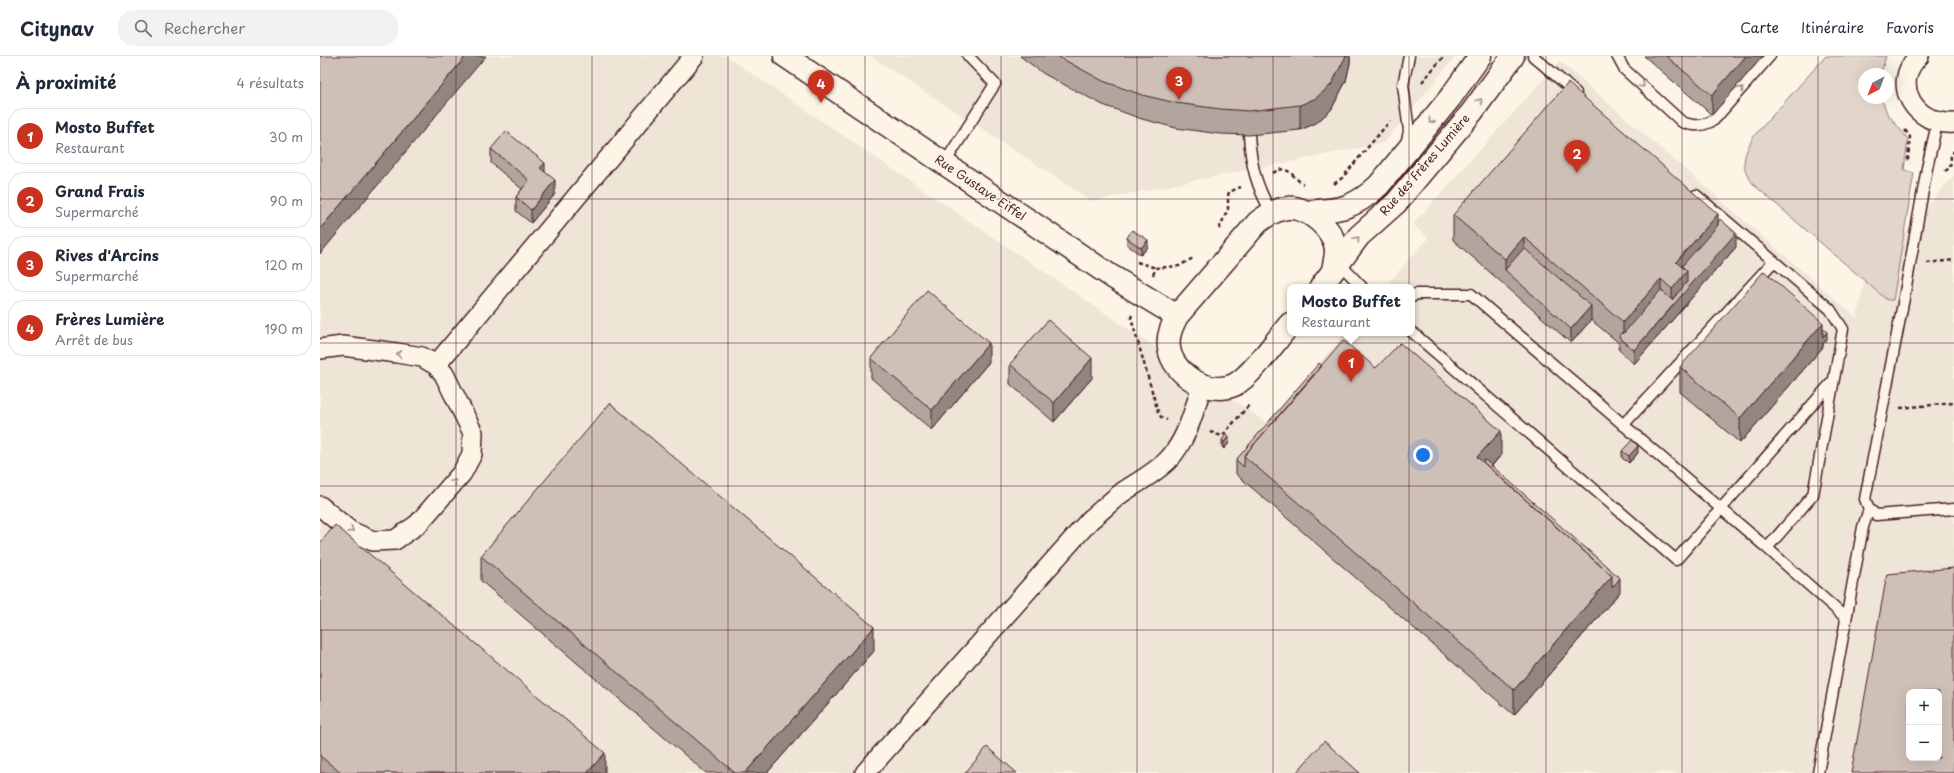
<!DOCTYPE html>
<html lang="fr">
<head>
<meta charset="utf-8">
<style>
  :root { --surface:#fff; --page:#f2f2f3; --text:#1f2937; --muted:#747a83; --line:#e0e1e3; --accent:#c8321e }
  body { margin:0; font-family:"Playpen Sans",sans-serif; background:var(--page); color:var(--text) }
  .controls { position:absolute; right:12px; bottom:12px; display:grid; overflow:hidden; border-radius:8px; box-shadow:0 4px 16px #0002 }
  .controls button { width:36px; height:36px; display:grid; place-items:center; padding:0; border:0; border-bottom:1px solid var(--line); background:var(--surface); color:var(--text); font:20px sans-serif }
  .compass { position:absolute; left:1538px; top:12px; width:36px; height:36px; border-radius:50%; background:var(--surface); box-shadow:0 4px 16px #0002; rotate:222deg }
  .you { position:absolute; left:1103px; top:399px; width:14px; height:14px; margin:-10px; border:3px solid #fff; border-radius:50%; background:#1a73e8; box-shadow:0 0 0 6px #1a73e833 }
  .badge { display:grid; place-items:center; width:26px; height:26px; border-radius:50%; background:var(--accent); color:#fff; font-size:13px; font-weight:700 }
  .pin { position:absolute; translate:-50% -33px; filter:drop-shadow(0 1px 2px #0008) }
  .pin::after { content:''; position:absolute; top:21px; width:14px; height:12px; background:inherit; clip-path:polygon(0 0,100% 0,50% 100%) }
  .popup { position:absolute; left:967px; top:228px; width:128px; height:52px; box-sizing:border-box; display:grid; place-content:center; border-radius:8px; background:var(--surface); filter:drop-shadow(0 1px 3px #0005); font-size:13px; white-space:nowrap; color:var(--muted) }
  .popup b { font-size:15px; color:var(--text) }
  .popup::after { content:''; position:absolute; left:50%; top:100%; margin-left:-8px; border:8px solid transparent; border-top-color:var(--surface) }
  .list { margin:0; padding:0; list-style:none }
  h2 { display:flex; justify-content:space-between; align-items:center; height:52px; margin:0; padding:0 16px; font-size:17px }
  h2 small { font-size:13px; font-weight:400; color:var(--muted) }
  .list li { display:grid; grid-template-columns:26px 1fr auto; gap:12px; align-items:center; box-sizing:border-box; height:56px; margin:0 8px 8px; padding:0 8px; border:1px solid var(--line); border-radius:16px }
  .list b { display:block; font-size:15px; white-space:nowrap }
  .list p { margin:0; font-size:13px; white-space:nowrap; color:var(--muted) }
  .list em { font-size:13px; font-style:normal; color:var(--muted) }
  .icon { flex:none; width:22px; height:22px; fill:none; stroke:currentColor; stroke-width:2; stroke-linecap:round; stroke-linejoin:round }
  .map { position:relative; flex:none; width:1634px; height:717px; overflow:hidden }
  header { display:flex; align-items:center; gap:24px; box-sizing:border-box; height:56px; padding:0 20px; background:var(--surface); border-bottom:1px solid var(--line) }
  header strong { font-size:19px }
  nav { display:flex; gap:22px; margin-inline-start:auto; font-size:14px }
  .search { width:280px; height:36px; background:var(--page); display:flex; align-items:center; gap:10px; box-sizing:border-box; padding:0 14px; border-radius:16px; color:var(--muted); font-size:15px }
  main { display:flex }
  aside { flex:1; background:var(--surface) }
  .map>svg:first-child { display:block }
</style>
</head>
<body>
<header>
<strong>Citynav</strong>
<div class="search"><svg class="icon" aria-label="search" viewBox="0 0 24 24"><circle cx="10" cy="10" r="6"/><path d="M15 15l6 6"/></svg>Rechercher</div>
<nav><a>Carte</a><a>Itinéraire</a><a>Favoris</a></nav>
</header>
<main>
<aside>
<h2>À proximité<small>4 résultats</small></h2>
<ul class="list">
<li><span class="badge">1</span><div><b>Mosto Buffet</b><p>Restaurant</p></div><em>30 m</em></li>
<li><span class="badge">2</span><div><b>Grand Frais</b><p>Supermarché</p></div><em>90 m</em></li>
<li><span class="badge">3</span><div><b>Rives d'Arcins</b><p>Supermarché</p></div><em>120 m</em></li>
<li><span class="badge">4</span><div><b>Frères Lumière</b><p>Arrêt de bus</p></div><em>190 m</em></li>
</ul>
</aside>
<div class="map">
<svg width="1634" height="717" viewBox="0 0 1634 717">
  <rect width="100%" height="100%" fill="#fcf5e5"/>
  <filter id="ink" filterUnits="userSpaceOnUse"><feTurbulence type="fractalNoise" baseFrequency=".025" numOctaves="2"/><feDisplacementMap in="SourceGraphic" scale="8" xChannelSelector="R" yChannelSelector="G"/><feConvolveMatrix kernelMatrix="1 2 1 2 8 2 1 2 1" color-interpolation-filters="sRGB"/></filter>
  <g filter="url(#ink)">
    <path fill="#eee5d7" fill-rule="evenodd" d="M0 0H406L947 367 1025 277H1092V231H1065L1108 182 1093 168 1240 5 1537 262 1544 224 1634 119V717H0ZM1589 636H1619V702H1589Z
      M550 0H1136L1064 87 772 145Z"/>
    <path fill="#e2d5ca" stroke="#967a7a" d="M1506 0H1566L1561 18H1544V42H1561L1567 57 1588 83 1584 114 1594 117 1573 244H1567L1434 129C1419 110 1423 100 1434 80Z"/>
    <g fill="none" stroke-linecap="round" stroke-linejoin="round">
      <g stroke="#4a1f2b" stroke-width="13">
        <path id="lane" d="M1213 0 1256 37
          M1297 0 1304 13 1362 66C1375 71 1383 70 1394 64L1450 0
          M1617 67 1607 112 1584 242 1545 443 1549 453 1556 459 1634 453
          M929 79C931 110 936 129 951 156
          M1086 89 1089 75 1083 29 1089 0
          M624 108 675 28 648 0
          M1376 139 1510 253 1523 273 1493 439 1447 492 1526 562
          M1018 206 1042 231
          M1092 241 1096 238H1151L1447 492
          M1092 276 1356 504 1513 325
          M1303 369 1454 205
          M1498 717 1543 471 1549 453"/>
      </g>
      <g stroke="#4a1f2b" stroke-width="22">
        <path id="street" d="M1599 0C1569 28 1596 70 1634 67
          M0 293 23 290 77 297 102 301 116 309 124 318 153 377 152 398 142 417 98 468 75 484 53 485 30 475 0 450
          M116 309 374 0
          M545 717 770 464C781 455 791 445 803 436 818 426 835 417 848 404 867 384 874 355 882 329"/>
      </g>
      <g stroke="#4a1f2b" stroke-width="25">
        <path id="secondary" d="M465 0 791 220 857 260
          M986 156C1019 154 1034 153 1059 129L1130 42 1160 0
          M1001 231 1039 180 1076 147 1152 56 1193 0
          M970 268C956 284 932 320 914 329 889 340 853 319 849 292 847 280 852 270 857 260L938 166C947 159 956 153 968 152 988 150 1016 175 1016 195 1016 201 1014 208 1013 214"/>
      </g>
      <path stroke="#4a1f2b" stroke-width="2.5" stroke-dasharray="4 3" stroke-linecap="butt" d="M1102 26 1124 0
        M1585 74 1590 81 1588 103 1590 107
        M1625 115 1630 112 1631 100 1634 95
        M953 117C968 107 971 120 983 128
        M1014 128 1022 122 1070 65
        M899 173 908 153V140L909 136 921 131
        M817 206 836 212
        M1607 207 1634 204
        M833 219 836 212 859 210 875 201
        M812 259 811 262 838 356 841 361 847 364
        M1580 352 1634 347
        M890 376 902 380 929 349"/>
      <use href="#lane" stroke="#fcf5e5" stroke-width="10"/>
      <use href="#street" stroke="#fcf5e5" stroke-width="19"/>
      <use href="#secondary" stroke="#fcf5e5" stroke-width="22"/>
    </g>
    <path fill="#b2a59d" stroke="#4a1f2b" d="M700 0H1030V7L1026 25 1011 54 996 67 980 74 929 79 900 78 856 72 822 63 783 49 724 18Z
      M1324 0H1443L1392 59Z
      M171 93 225 116 235 138 211 167 196 155V141L202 133 171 107Z
      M1133 159 1398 166 1416 191 1314 308 1299 294V287L1271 264 1251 287 1133 184Z
      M807 182 828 191 821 199 807 189Z
      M1503 273 1507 283 1503 288V291L1420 387 1360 336V311Z
      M551 302 669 306 612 374 551 322Z
      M690 308 772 322 734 366 690 328Z
      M1002 310 1056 312 1181 399 1172 410 1300 536 1194 659 916 418V404Z
      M902 384 909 387 904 393 902 391Z
      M1302 395 1318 397 1309 407 1302 402Z
      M0 487 285 717H0Z
      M161 500 554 595 447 717H386L161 525Z"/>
    <path fill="#918680" stroke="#4a1f2b" d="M146 0H166L0 198V173Z
      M1026 0H1030V7L1026 25 1011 54 996 67 980 74V49Z
      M1426 0H1443L1392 59V39Z
      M225 107V120L220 112Z
      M235 124V138L211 167V154Z
      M1398 158V183L1416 177V191L1314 308V294L1352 251V233L1356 206Z
      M1204 181V205L1185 214V203Z
      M828 184V191L821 199V192Z
      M1341 223V248L1303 285V266Z
      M1271 250V264L1251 287V273Z
      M1503 267V281L1507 276V283L1503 288V291L1420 387V362Z
      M669 287V306L612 374V354Z
      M772 302V322L734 366V347Z
      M1181 375V399L1164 418 1157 401Z
      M909 380V387L904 393V386Z
      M1318 390V397L1309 407V400Z
      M1292 520 1300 522V536L1194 659V634Z
      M554 571V595L447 717H425Z
      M285 697V717H267Z"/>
    <path fill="#cfc0b7" stroke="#4a1f2b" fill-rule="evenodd" d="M0 0H146L0 173Z
      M737 0H1026L1011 29 996 42 980 49 929 55 900 53 856 47 822 39 783 25Z
      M1346 0H1426L1392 39Z
      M1248 27 1398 158 1356 206 1367 215 1352 233 1341 223 1303 266 1204 181 1185 203 1133 159Z
      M186 75 225 107 220 112 235 124 211 154 196 141 209 124 171 93Z
      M1400 163 1416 177 1314 294 1299 281 1302 276 1303 278 1341 234 1352 244 1367 226V215L1362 210 1398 169V166Z
      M812 174 828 184 821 192 807 182Z
      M1204 192 1271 250 1251 273 1185 214Z
      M1444 215 1503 267 1420 362 1360 311Z
      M607 234 669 287 612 354 551 302Z
      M728 264 772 302 734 347 690 308Z
      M1503 273 1507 276 1503 281Z
      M1023 284 1056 312 1080 287 1181 375 1157 401 1292 520 1194 634 924 400Z
      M999 307 1002 310 924 400V411L916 404Z
      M290 347 554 571 425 717H415L161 500Z
      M906 378 909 380 904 386 902 384Z
      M1312 384 1318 390 1309 400 1302 395Z
      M1165 404 1300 522 1292 532V520L1163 406Z
      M15 469 285 697 267 717H21L0 700V487Z
      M1634 512V717H1531L1567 518ZM1589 636H1619V702H1589Z
      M1004 685 1040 717H976Z
      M667 691 697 717H645Z"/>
    <defs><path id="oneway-chevron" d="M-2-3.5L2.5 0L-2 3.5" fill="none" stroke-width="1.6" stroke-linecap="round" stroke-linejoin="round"/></defs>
    <g stroke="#a38a88">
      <use href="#oneway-chevron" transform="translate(1322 29) rotate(43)"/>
      <use href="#oneway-chevron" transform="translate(1421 33) rotate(-49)"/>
      <use href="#oneway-chevron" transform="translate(1160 45) rotate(-54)"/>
      <use href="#oneway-chevron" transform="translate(1111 65) rotate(129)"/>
      <use href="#oneway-chevron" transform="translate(1037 183) rotate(-49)"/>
      <use href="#oneway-chevron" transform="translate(79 298) rotate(-171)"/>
      <use href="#oneway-chevron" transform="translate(134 426) rotate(-50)"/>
      <use href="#oneway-chevron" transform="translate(31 474) rotate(32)"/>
    </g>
  </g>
  <path fill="none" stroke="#4a1f2b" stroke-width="1" stroke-opacity="0.55" d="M136 0V717M272 0V717M408 0V717M545 0V717M681 0V717M817 0V717M953 0V717M1089 0V717M1226 0V717M1362 0V717M1498 0V717M0 143H1634M0 287H1634M0 430H1634M0 574H1634"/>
  <g text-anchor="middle" stroke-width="3" stroke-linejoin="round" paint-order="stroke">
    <g font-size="12" fill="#4a1f2b" stroke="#fcf5e5">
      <text transform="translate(1105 109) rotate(-49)" y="4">Rue des Frères Lumière</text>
      <text transform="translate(660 132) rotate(34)" y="4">Rue Gustave Eiffel</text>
    </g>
  </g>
</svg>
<div class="controls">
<button>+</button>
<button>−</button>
</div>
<svg class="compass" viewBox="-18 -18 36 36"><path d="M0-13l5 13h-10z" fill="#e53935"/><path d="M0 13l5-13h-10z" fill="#747a83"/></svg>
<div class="you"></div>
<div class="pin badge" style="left:1031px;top:326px">1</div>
<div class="popup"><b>Mosto Buffet</b>Restaurant</div>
<div class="pin badge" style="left:1257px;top:117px">2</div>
<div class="pin badge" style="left:859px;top:44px">3</div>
<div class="pin badge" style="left:501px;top:47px">4</div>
</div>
</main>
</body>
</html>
